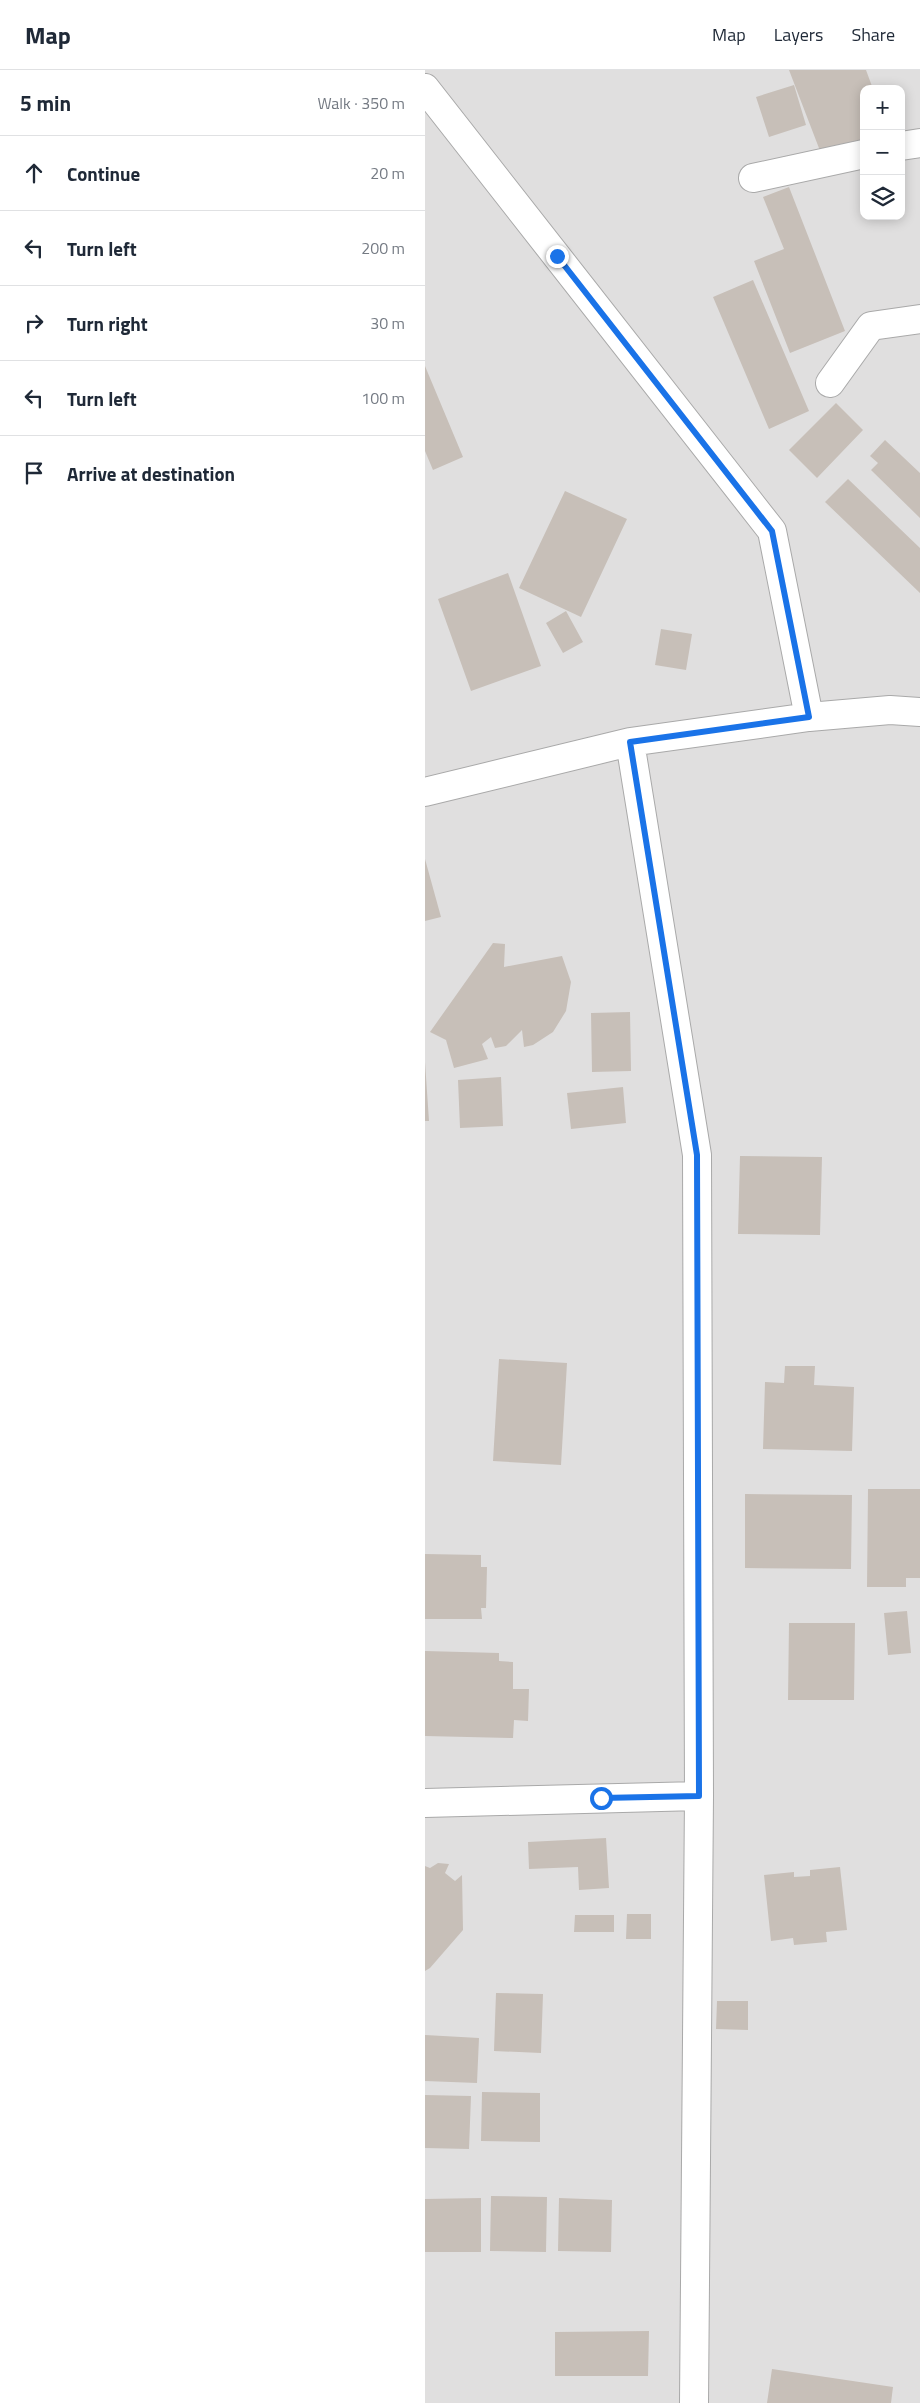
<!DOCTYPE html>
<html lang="en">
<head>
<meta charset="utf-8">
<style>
  :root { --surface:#fff; --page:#f2f2f3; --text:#1f2937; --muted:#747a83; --line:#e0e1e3 }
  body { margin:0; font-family:"Titillium Web",sans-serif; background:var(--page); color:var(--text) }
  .controls { position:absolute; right:15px; top:15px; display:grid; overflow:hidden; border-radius:10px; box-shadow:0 2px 12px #0003 }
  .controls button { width:45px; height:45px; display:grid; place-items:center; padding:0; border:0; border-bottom:1px solid var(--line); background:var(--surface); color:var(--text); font:25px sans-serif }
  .stop { position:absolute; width:15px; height:15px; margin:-11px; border:4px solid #1a73e8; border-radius:50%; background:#fff }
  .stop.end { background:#1a73e8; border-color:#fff; box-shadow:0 1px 5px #0008 }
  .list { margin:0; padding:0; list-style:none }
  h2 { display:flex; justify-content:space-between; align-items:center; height:65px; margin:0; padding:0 20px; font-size:21px }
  h2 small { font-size:16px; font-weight:400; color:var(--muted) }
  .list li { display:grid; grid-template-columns:32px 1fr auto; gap:15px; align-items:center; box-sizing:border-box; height:75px; padding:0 20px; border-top:1px solid var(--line) }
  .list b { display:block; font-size:19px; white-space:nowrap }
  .list em { font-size:16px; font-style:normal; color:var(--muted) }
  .icon { flex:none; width:28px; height:28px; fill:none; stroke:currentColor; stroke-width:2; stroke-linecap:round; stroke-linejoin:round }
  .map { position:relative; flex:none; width:495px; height:2333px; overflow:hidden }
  header { display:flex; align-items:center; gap:30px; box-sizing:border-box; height:70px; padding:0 25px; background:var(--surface); border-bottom:1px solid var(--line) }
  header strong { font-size:24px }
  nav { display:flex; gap:28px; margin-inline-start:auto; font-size:18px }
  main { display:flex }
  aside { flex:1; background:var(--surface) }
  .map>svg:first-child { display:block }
</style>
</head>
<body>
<header>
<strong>Map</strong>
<nav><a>Map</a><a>Layers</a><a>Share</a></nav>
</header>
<main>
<aside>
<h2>5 min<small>Walk · 350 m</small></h2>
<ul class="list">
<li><svg class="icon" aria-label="ahead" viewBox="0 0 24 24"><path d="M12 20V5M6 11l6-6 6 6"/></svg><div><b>Continue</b></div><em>20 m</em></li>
<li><svg class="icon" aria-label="left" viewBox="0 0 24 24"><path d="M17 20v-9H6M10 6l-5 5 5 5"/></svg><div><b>Turn left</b></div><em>200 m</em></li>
<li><svg class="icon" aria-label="right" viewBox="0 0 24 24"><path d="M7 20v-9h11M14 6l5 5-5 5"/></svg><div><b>Turn right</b></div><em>30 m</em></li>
<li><svg class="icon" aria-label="left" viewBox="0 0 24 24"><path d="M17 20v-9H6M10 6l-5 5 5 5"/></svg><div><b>Turn left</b></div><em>100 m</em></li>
<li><svg class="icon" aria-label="arrive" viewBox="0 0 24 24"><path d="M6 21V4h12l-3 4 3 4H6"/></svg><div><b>Arrive at destination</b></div></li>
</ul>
</aside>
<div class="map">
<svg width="495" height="2333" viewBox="0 0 495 2333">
  <rect width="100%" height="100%" fill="#f2efe9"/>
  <path fill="#e0dfdf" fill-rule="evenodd" d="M0 0H495V2333H0ZM439 19H476V146H439Z"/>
  <path fill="#c7bfb8" d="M364 0H441L448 19H439V70L397 86Z
    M369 15 381 55 344 67 331 27Z
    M364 117 420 261 365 283 329 191 359 179 338 127Z
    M328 210 384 341 344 359 288 227Z
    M0 296 38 387 8 400 0 381Z
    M411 333 438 360 392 408 364 380Z
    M460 370 495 403V448L446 400 453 393 445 386Z
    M423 409 495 478V523L400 432Z
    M140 421 202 449 156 547 94 518Z
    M83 503 116 596 46 621 13 529Z
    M141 541 158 572 138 583 121 553Z
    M236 559 267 564 261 600 230 595Z
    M0 789 16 847 0 851Z
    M68 873 80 874 79 897 137 886 146 912 141 941 128 962 108 975 99 977 97 960 81 976 70 978 66 967 57 974 63 989 29 998 21 970 5 962Z
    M205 942 206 1001 167 1002 166 943Z
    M0 992 4 1051H0Z
    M76 1007 78 1056 35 1058 33 1010Z
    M198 1017 201 1053 146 1059 142 1023Z
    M315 1086 397 1087 395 1165 313 1164Z
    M74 1289 142 1293 136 1395 68 1391Z
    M360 1296H390L389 1315 429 1317 427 1381 338 1379 340 1312 359 1313Z
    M443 1419H495V1508H481V1517H442Z
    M320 1424 427 1425 426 1499 320 1498Z
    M0 1484 56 1485V1497H62L61 1538H56L57 1549H0Z
    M482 1541 486 1583 463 1585 459 1543Z
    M364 1553H430L429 1630H363Z
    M0 1581 74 1583V1591L88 1592V1619H104L103 1651 89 1650 88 1668 0 1666Z
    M181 1768 184 1818 154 1820 153 1797 104 1799 103 1772Z
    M13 1793 24 1794 20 1803 30 1811 37 1805 38 1860 5 1898 0 1901V1796L5 1798Z
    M415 1797 422 1860 401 1862 402 1872 369 1875 368 1868 346 1871 339 1805 369 1802V1807L385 1806V1800Z
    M202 1844H226V1869H201Z
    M150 1845H189V1862H149Z
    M71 1923 118 1924 116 1983 69 1981Z
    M292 1931H323V1960L291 1959Z
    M0 1965 54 1968 52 2013 0 2011Z
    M57 2022 115 2023V2072L56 2071Z
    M0 2025 46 2026 44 2079 0 2078Z
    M66 2126 122 2127 121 2182 65 2181Z
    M56 2128V2182H0V2129Z
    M134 2128 187 2130 186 2182 133 2181Z
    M224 2261 223 2306H130V2262Z
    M347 2299 468 2317 466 2333H342Z"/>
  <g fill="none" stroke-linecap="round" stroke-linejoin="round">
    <g stroke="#a9a9a9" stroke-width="30">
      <path id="minor" d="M0 18 347 461 384 647
        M476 76 495 73
        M328 108 439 84
        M405 313 446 256 495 249
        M205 672 272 1085 274 1726 269 2333
        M0 722 205 672 384 647 465 640 495 642
        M0 1733 274 1726"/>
    </g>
    <use href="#minor" stroke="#fff" stroke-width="28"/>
  </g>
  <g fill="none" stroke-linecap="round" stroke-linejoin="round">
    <path stroke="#1a73e8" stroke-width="6" d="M132 186 347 461 384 647 205 672 272 1085 274 1726 176 1728"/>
  </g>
</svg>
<div class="controls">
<button>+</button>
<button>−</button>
<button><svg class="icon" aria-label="layers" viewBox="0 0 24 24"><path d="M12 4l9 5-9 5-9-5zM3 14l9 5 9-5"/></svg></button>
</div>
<div class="stop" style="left:176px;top:1728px"></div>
<div class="stop end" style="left:132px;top:186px"></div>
</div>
</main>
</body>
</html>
